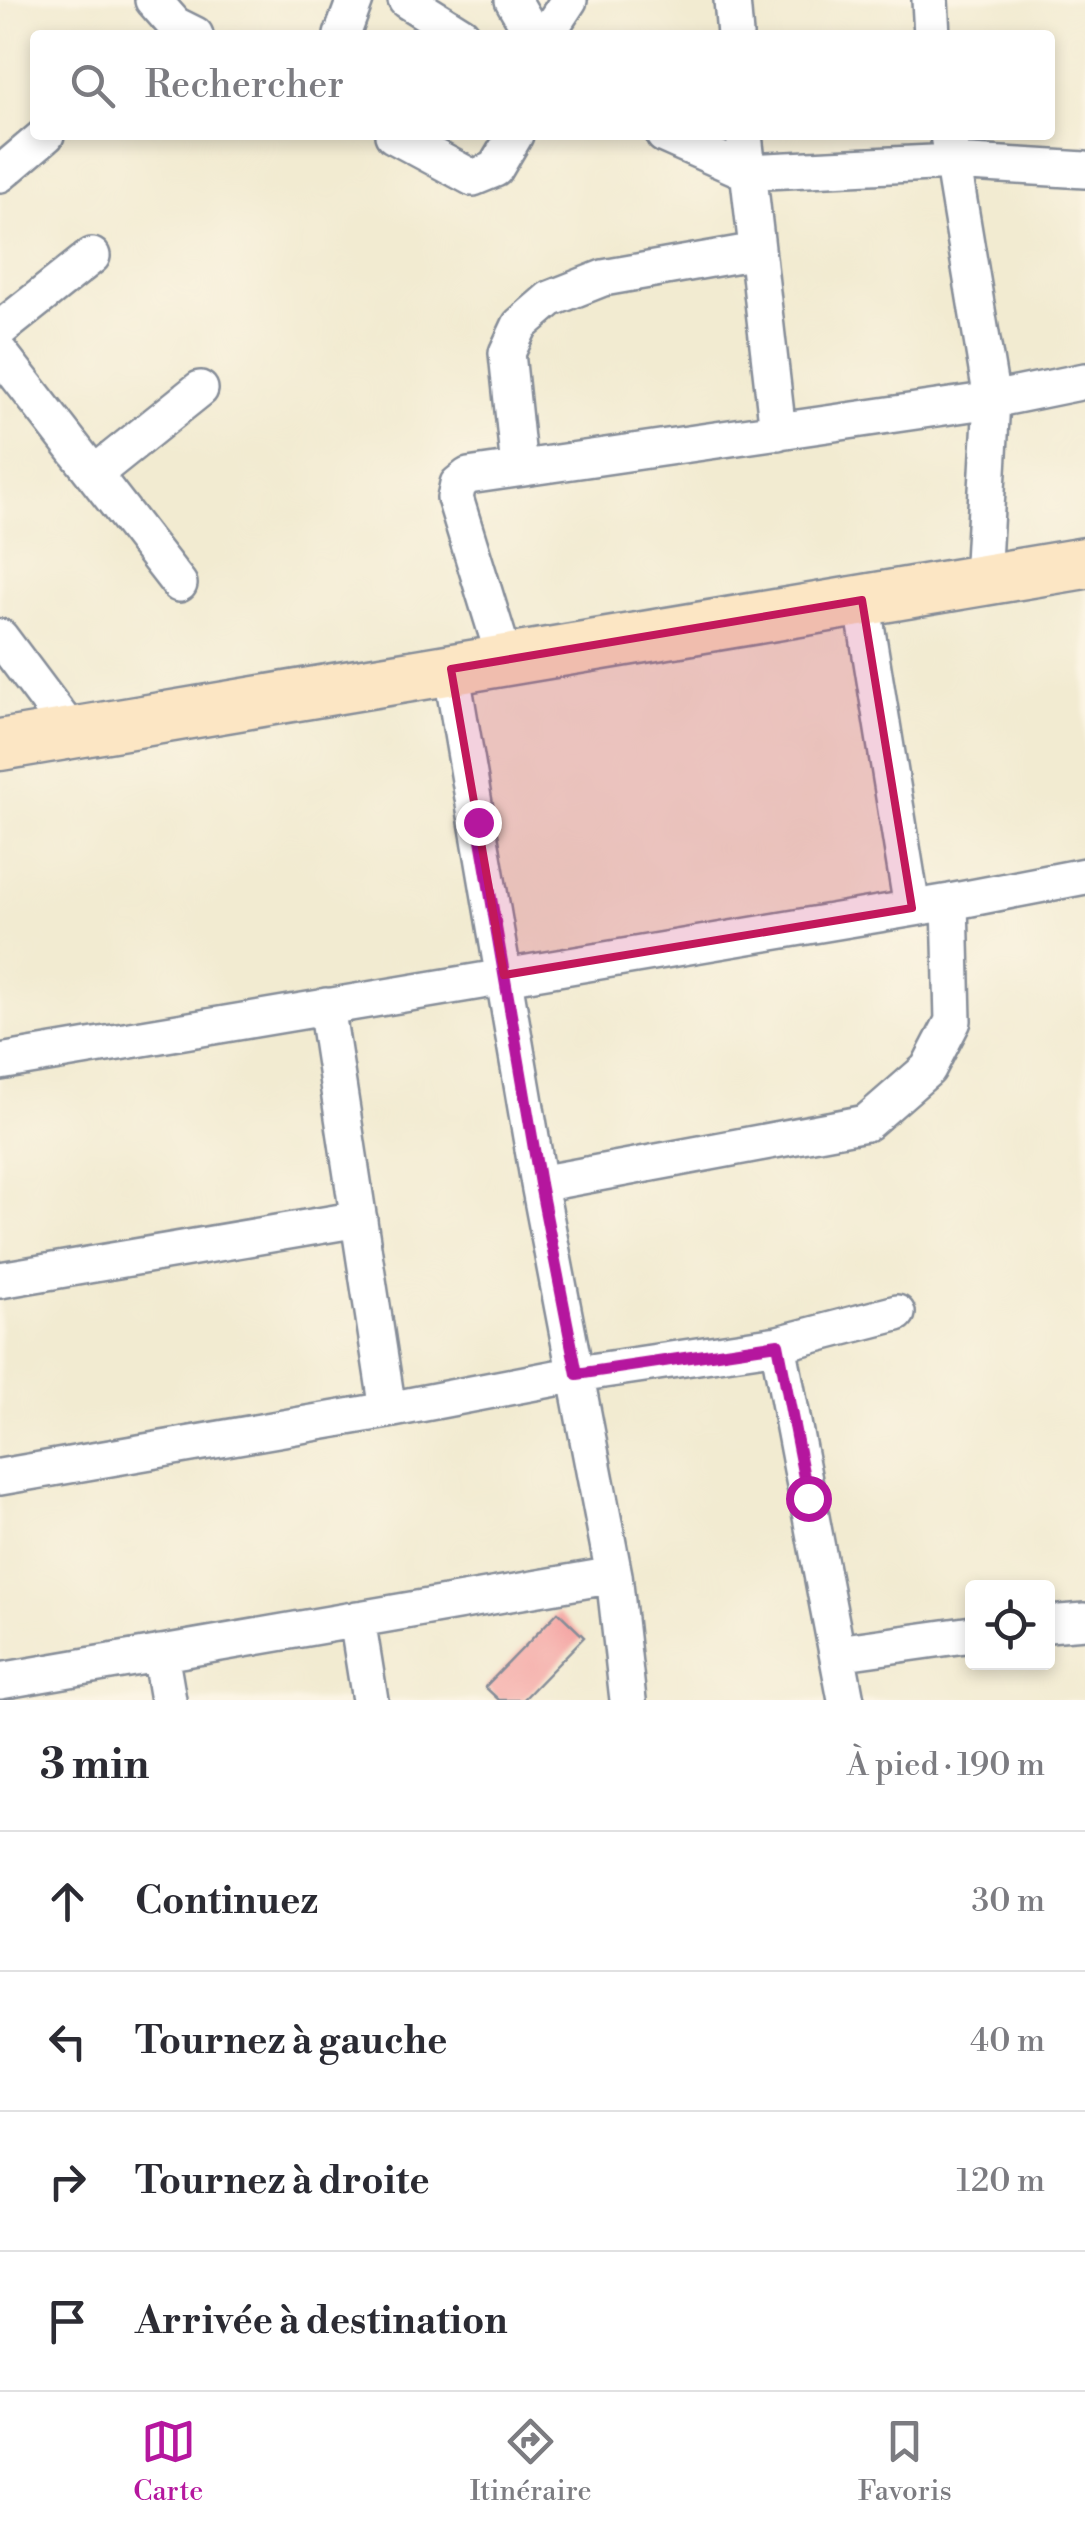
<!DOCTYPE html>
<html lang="fr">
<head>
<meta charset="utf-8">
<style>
  :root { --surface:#fff; --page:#f2f2f3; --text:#2b2b33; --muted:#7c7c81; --line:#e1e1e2; --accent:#b5179e }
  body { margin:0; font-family:"Libre Bodoni",serif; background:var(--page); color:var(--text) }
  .controls { position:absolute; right:30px; bottom:30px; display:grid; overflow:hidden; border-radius:10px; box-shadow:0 5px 15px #0003 }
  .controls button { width:90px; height:90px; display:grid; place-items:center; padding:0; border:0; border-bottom:2px solid var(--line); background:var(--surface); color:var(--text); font:50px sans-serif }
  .stop { position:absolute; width:30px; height:30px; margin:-22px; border:8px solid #b5179e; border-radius:50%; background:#fff }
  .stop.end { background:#b5179e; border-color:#fff; box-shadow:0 2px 10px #0008 }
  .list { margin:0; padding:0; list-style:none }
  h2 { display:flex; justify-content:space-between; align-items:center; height:130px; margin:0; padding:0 40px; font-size:42px }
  h2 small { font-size:32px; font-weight:400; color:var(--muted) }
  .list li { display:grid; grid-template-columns:65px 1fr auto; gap:30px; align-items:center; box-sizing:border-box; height:140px; padding:0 40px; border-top:2px solid var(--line) }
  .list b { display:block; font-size:38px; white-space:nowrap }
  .list em { font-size:32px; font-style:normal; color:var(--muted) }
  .icon { flex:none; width:55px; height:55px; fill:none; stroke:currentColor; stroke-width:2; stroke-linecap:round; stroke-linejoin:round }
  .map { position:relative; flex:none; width:1085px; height:1700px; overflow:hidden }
  .search { position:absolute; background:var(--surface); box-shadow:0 5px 15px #0003; left:30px; right:30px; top:30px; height:110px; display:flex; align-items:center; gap:25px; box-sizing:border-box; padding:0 35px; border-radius:10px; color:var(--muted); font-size:38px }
  .sheet { height:690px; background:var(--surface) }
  nav { display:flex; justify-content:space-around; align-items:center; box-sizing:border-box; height:140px; border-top:2px solid var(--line); background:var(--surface); font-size:28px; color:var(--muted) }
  nav a { display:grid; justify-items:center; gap:5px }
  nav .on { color:var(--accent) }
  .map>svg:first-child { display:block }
</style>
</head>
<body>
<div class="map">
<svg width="1085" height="1700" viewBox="0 0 1085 1700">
  <rect width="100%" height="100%" fill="#fcf5e5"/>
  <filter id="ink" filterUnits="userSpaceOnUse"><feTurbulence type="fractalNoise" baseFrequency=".01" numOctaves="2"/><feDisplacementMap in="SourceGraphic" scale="20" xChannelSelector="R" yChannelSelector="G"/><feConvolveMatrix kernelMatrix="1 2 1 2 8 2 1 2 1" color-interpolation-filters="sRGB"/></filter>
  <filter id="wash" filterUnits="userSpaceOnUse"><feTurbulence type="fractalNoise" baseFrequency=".0048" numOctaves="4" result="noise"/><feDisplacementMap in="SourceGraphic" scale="40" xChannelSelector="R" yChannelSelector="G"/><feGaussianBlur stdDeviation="2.25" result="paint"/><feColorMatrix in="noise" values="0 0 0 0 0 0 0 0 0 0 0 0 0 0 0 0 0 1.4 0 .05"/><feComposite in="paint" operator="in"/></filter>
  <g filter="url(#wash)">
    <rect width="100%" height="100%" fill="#f2ebd1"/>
    <g id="blocks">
      <path fill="#f4a1a0" d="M558 1612 584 1637 523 1700H499L485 1687Z"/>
    </g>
  </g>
  <g filter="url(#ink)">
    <use href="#blocks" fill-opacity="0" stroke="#868d98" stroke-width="2.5"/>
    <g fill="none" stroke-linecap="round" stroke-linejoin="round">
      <g stroke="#868d98" stroke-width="40">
        <path id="street" d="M153 0 175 25 195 35
          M406 0 462 35
          M513 0 533 35
          M732 0 735 35
          M930 0 932 35
          M342 35 355 0
          M546 35 569 0
          M393 135 473 178 495 169 515 135
          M664 135 747 172 953 162 1085 170
          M744 135 778 432
          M948 135 992 400 982 580
          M0 174 46 135
          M0 329 92 256
          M0 353 179 584
          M519 468 507 353 520 325 550 299 603 278 757 251
          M94 474 200 389
          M862 600 912 908
          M0 637 72 733
          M505 660 455 498 458 484 468 476 992 400 1085 381
          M451 669 539 1184 614 1575 628 1700
          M326 1006 388 1410
          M0 1062 950 902 1085 876
          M539 1184 866 1123 928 1069 953 1021 950 902
          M0 1280 359 1219
          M778 1344 846 1700
          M0 1477 388 1410 577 1374 778 1344 897 1313
          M357 1619 370 1700
          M1048 1624 1085 1621
          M160 1653 168 1700
          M837 1653 972 1634
          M0 1681 614 1575"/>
      </g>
      <g stroke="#868d98" stroke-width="55">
        <path id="secondary" d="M0 745 1085 563"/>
      </g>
      <use href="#street" stroke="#fff" stroke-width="35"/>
      <use href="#secondary" stroke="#fce6c4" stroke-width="50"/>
    </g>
  </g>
  <g fill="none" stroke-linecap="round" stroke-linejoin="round" filter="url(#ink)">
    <path stroke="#b5179e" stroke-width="12" d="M478 822 540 1184 577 1374 778 1344 808 1498"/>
  </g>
  <path fill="#c2185b" fill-opacity="0.2" stroke="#c2185b" stroke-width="8" stroke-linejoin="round" d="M862 600 912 908 504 975 451 669Z"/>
</svg>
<div class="controls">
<button><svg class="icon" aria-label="locate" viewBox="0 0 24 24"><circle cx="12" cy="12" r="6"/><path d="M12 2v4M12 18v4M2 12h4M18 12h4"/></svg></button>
</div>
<div class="stop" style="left:808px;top:1498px"></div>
<div class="stop end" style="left:478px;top:822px"></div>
<div class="search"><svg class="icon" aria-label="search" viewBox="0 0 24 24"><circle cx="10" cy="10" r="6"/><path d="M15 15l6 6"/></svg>Rechercher</div>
</div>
<section class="sheet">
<h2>3 min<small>À pied · 190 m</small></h2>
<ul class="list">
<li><svg class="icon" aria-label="ahead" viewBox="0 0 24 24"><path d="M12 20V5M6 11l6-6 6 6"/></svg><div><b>Continuez</b></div><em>30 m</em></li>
<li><svg class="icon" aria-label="left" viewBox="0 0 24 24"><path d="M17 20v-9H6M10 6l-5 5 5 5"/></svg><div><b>Tournez à gauche</b></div><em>40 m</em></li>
<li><svg class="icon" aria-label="right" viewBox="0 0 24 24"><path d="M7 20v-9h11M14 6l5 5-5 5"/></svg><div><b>Tournez à droite</b></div><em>120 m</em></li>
<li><svg class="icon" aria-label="arrive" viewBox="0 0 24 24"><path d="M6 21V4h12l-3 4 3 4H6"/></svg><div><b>Arrivée à destination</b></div></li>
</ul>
</section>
<nav>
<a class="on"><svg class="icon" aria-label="map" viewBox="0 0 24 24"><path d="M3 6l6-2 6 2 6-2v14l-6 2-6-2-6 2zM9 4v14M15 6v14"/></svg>Carte</a>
<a><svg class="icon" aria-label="directions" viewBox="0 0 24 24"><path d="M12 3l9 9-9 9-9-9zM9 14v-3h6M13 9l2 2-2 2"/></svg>Itinéraire</a>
<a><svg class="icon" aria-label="saved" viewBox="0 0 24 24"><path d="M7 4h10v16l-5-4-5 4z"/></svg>Favoris</a>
</nav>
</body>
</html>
